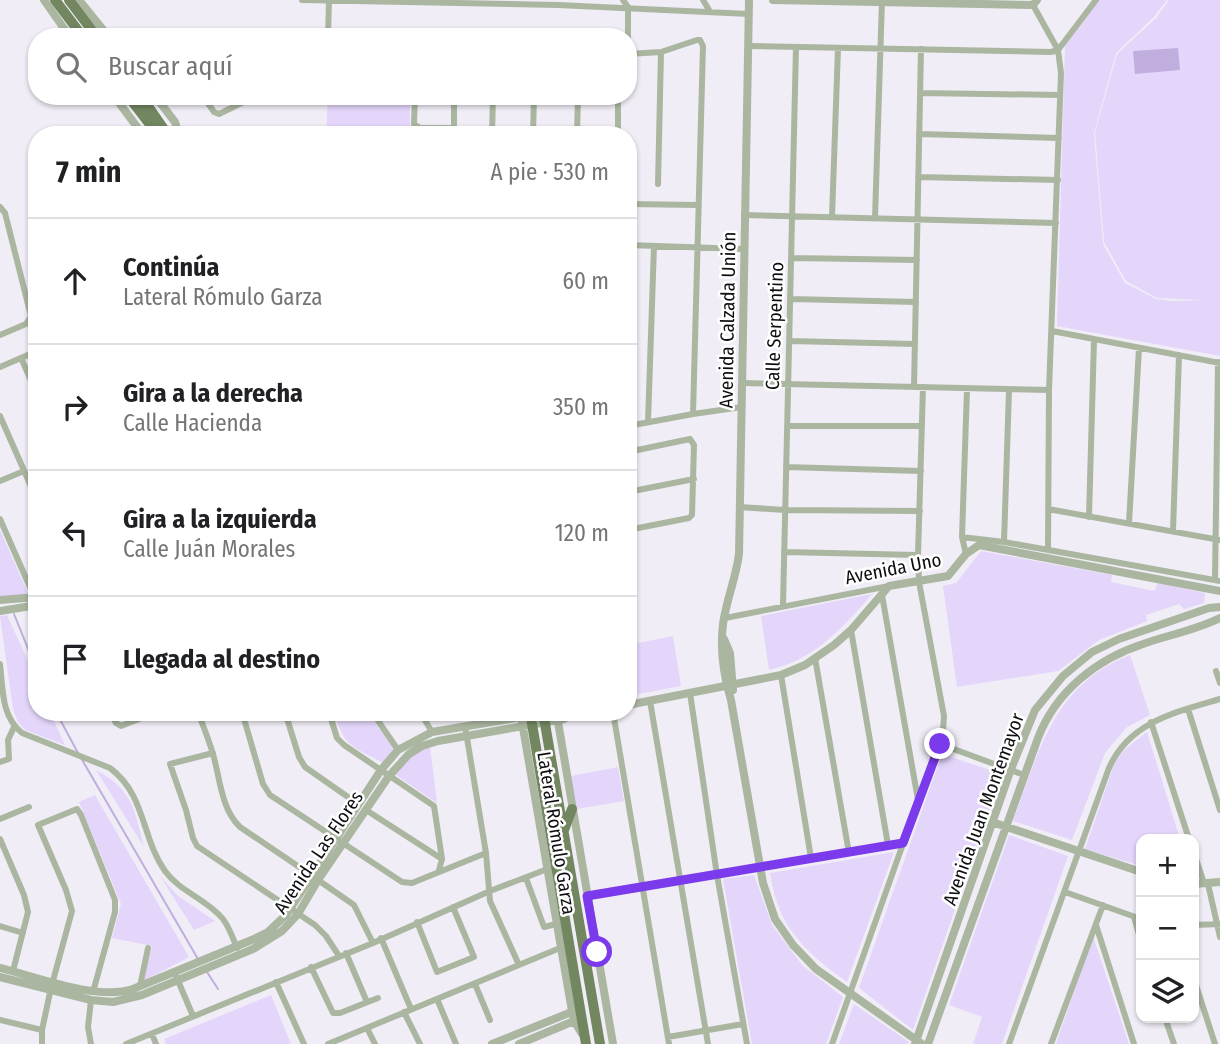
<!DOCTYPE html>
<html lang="es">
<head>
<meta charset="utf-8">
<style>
  :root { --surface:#fff; --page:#f6f6f6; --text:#202124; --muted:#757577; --line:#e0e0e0 }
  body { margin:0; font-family:"Fira Sans Condensed",sans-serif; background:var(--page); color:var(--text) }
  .controls { position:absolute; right:21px; bottom:21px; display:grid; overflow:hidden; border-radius:14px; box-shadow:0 2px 5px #0004 }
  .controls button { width:63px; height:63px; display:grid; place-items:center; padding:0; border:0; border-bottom:2px solid var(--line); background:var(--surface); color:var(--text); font:35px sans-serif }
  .stop { position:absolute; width:21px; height:21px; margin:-16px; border:5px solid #7c3aed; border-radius:50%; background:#fff }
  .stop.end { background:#7c3aed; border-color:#fff; box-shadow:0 2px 7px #0008 }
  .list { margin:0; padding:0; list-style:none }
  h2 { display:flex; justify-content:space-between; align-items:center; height:91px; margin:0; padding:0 28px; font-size:30px }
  h2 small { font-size:23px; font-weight:400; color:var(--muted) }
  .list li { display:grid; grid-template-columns:46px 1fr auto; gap:21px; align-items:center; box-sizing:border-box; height:126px; padding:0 28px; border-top:2px solid var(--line) }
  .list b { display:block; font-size:26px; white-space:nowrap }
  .list p { margin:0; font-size:23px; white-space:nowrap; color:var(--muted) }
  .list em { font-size:23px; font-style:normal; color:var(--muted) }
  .icon { flex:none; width:38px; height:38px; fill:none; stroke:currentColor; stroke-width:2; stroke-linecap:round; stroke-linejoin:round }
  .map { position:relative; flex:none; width:1220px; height:1044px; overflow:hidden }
  .search { position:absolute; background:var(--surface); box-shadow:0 2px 5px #0004; left:28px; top:28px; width:609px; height:77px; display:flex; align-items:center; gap:18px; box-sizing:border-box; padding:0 24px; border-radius:28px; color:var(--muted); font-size:26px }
  .panel { position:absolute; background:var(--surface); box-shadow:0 2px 5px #0004; left:28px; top:126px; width:609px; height:595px; border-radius:28px }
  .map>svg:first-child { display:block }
</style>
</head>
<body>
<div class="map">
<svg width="1220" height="1044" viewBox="0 0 1220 1044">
  <rect width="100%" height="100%" fill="#f0edf6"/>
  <path fill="#e4d6fb" d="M1099 0H1167L1154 17 1116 53 1094 133 1103 244 1125 283 1156 299 1172 301 1202 300 1157 298 1126 281 1104 242 1095 132 1117 54 1156 18 1169 0H1220V356L1057 326 1065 46Z
    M328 96H410V132L486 135H326Z
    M0 530 28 593 27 595 0 598Z
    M981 551 1112 575 1111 582 1154 591 1158 583 1205 593 1204 603 1184 609 1179 604 1146 615 1147 621 1099 640 1058 671 957 687 943 586 956 583Z
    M872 594C843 628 814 660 769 670L761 616Z
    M7 615 37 681V712H50L65 745 25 730 18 722 13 709 0 616Z
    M673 636 681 686 628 696V645Z
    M1130 655 1150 715 1127 727 1105 753 1072 840 1013 821C1039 751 1053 685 1130 655Z
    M334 712H367L394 748 383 763C352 746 344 747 334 712Z
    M1147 732 1180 839H1141V866L1085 849 1115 762 1124 750Z
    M430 746 437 803 396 775 408 758Z
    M942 754 1002 774 913 1030 859 988Z
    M618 767 624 801 577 809 571 776Z
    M96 770C133 790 134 809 144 847Z
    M95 795 189 957 142 982 152 946 112 938 121 904 79 802Z
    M1009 835 1068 856 1002 1044H973L982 1017 949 1005Z
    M894 852 847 982C820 963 789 938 778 905 774 895 772 884 770 873Z
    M754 875 772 925 802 965 843 997 826 1044H752L723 879Z
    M160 876 178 896 215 921 194 930Z
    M1093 936 1129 1044H1056Z
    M271 995 291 1044H166L164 1039Z
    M854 1004 909 1042 908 1044H839Z"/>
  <path fill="#c0aedf" d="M1178 48 1180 70 1135 74 1133 51Z"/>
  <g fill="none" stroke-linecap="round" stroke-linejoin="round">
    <path stroke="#c0aedf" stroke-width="2" d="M14 614 37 671
      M56 712 78 753
      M81 758 198 959
      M207 972 218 989"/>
    <path stroke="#abb6a1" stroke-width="6" d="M302 0 558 5 749 14
      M623 0 628 7V54L661 52 697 40H700L703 46 693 414
      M703 0 709 10
      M1033 5 1058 50 1061 73 1049 390 1048 550
      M328 37 329 0
      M748 46 1051 52 1058 50 1096 0
      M920 93 1060 95
      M203 96 214 112 219 114 256 96
      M415 96 414 124 420 128H454V96
      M919 134 1059 138
      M492 135 493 96
      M533 135 534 96
      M577 135 578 96
      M618 135V96
      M918 177 1058 180
      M658 184 661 52
      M628 204 697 205
      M0 207 5 213 31 316 26 324 0 335
      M744 215 1056 223
      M832 217 838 48
      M875 218 882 0
      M628 245 743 249
      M792 258 917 260
      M791 299 916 302
      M1052 331 1220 363
      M790 341 915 344
      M21 358 37 394
      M0 367 37 351
      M742 383 1049 390
      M914 387 921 49
      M0 416 37 500
      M648 422 654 246
      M628 426 693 414 742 407
      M787 426H922
      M628 452 690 439 694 445 692 515 689 518 628 530
      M786 467 921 471
      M0 481 24 471
      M628 492 694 479
      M739 507 785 510 920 511
      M1048 509 1220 540
      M1089 517 1094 340
      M0 519 36 601
      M1129 523 1139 348
      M1173 531 1179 355
      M962 537 1004 542 1220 581
      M1004 542 1009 390
      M784 552 918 555
      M966 554 962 537 967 389
      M1215 580 1218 362
      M882 595 918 800
      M783 605 796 47
      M725 618 889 586
      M851 630 888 845
      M815 658 849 853
      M0 664C3 689 1 716 22 733L110 768C146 795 141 837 165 871 180 892 207 899 223 919 229 927 233 938 237 948
      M1216 671 1220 683
      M781 675 811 858
      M690 693 717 875 747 1044
      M650 701 708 1044
      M1188 709 1220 810
      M110 712 116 723 121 726 157 712
      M198 712C203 726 209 740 213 754 220 778 221 809 240 827L311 875
      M242 712 263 784 270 795 402 882 412 883 486 853
      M285 712 299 757 305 767 358 804
      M329 712 337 738 344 745 434 806 442 859 439 870
      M372 712 398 750
      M420 712 432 732
      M471 712 480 725
      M613 712 669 1044
      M1151 722 1189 839
      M465 726 486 853 490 901 519 965
      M940 744 1024 775
      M213 753 170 764 186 810 193 838 197 846 315 925 326 936 339 956
      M0 762 9 759 8 740 14 727
      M366 810 442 859
      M0 819 29 807
      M0 839 24 895 28 912 13 971
      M1194 853 1204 883
      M526 878 544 927 556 924
      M318 880 354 905 373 943
      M1208 884 1220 937
      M1065 892 1141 919
      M587 896 903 843
      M1134 917 1141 942
      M417 922 437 972 474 957 453 907
      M1096 925 1134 1044
      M1194 925 1220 924
      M0 926 23 933
      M381 938 411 1009
      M346 953 367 1002
      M311 967 333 1013H340L378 998
      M176 976 193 1016
      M1194 979 1215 1044
      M276 982 304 1044
      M475 984 490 1020
      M140 986 148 948
      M437 999 456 1044
      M91 1000 88 1027 91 1044
      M404 1012 420 1044
      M1165 1018 1174 1044
      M0 1020 42 1030
      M367 1028 375 1044
      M152 1034 156 1044
      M668 1037 743 1024
      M42 1044V1030L51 988 72 911 66 890 38 825 77 809 81 815 115 900V912L93 992
      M126 1044 373 943 490 891 550 868
      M328 1044 560 948
      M832 1044 943 731 944 716 919 582 918 555 923 387
      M1009 1044 1109 768C1129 722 1176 712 1220 699
      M1051 1044 1103 905"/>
    <path stroke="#abb6a1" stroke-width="8" d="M44 0 70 37
      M79 0 109 37
      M749 0 739 554C736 578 726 601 723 624 720 649 724 677 731 700L763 883 775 919 793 945 816 969 922 1044
      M773 0 1033 5 1037 0
      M114 96 143 135
      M155 96 175 122 179 135
      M0 600 37 597
      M0 611 37 605
      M724 639 730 653 733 690
      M628 705 781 675 805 665 834 645 851 630 889 586 948 576 966 554 979 545 1220 591
      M557 716 613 1044
      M522 722 572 1011 574 1021 582 1034
      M992 822 1141 872
      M1194 884 1220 882
      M0 968C37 977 97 1001 133 989L254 939 268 932 286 915 381 770 398 750 432 732 521 717 564 712
      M0 977 91 1000 113 1002 142 995 253 949 282 931 298 914 318 880 389 776 409 754 422 746 438 741 564 719 573 714
      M492 1044 574 1011
      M519 1044 574 1021 576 1018
      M915 1044 1011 769 1035 710 1063 676 1092 652 1119 639 1209 608 1220 607
      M928 1044 1038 738C1056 691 1097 659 1143 644 1168 635 1196 630 1220 618"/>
    <path stroke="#728660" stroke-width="10" d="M55 0 83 37
      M69 0 97 37
      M128 96 158 135
      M141 96 168 135
      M530 712 586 1044
      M543 712 600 1044
      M564 830 572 809"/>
  </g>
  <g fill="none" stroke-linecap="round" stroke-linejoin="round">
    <path stroke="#7c3aed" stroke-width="9" d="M597 952 587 896 903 843 940 744"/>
  </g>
  <g text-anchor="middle" stroke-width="5" stroke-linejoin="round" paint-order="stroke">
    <g font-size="19" fill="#0e0d10" stroke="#fff">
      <text transform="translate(727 320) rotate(-89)" y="7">Avenida Calzada Unión</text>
      <text transform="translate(774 326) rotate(-88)" y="7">Calle Serpentino</text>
      <text transform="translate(893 568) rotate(-11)" y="7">Avenida Uno</text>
      <text transform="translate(983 809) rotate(-70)" y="7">Avenida Juan Montemayor</text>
      <text transform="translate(557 833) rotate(81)" y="7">Lateral Rómulo Garza</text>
      <text transform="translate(318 852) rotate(-56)" y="7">Avenida Las Flores</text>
    </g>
  </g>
</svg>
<div class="controls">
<button>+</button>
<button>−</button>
<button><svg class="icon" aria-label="layers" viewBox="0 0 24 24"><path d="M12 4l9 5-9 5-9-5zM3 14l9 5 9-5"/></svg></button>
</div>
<div class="stop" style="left:597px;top:952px"></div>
<div class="stop end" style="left:940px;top:744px"></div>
<div class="search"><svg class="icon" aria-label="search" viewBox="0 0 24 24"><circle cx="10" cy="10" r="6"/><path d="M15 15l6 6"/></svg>Buscar aquí</div>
<section class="panel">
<h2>7 min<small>A pie · 530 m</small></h2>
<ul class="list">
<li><svg class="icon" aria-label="ahead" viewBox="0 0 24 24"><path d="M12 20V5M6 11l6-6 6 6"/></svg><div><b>Continúa</b><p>Lateral Rómulo Garza</p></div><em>60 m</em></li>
<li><svg class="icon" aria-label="right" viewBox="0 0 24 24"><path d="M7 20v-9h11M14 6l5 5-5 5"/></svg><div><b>Gira a la derecha</b><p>Calle Hacienda</p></div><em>350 m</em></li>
<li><svg class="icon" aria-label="left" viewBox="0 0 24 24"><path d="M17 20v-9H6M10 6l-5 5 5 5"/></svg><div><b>Gira a la izquierda</b><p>Calle Juán Morales</p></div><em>120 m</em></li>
<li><svg class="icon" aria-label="arrive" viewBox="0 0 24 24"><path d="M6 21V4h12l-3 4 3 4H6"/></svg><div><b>Llegada al destino</b></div></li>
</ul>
</section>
</div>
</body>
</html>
